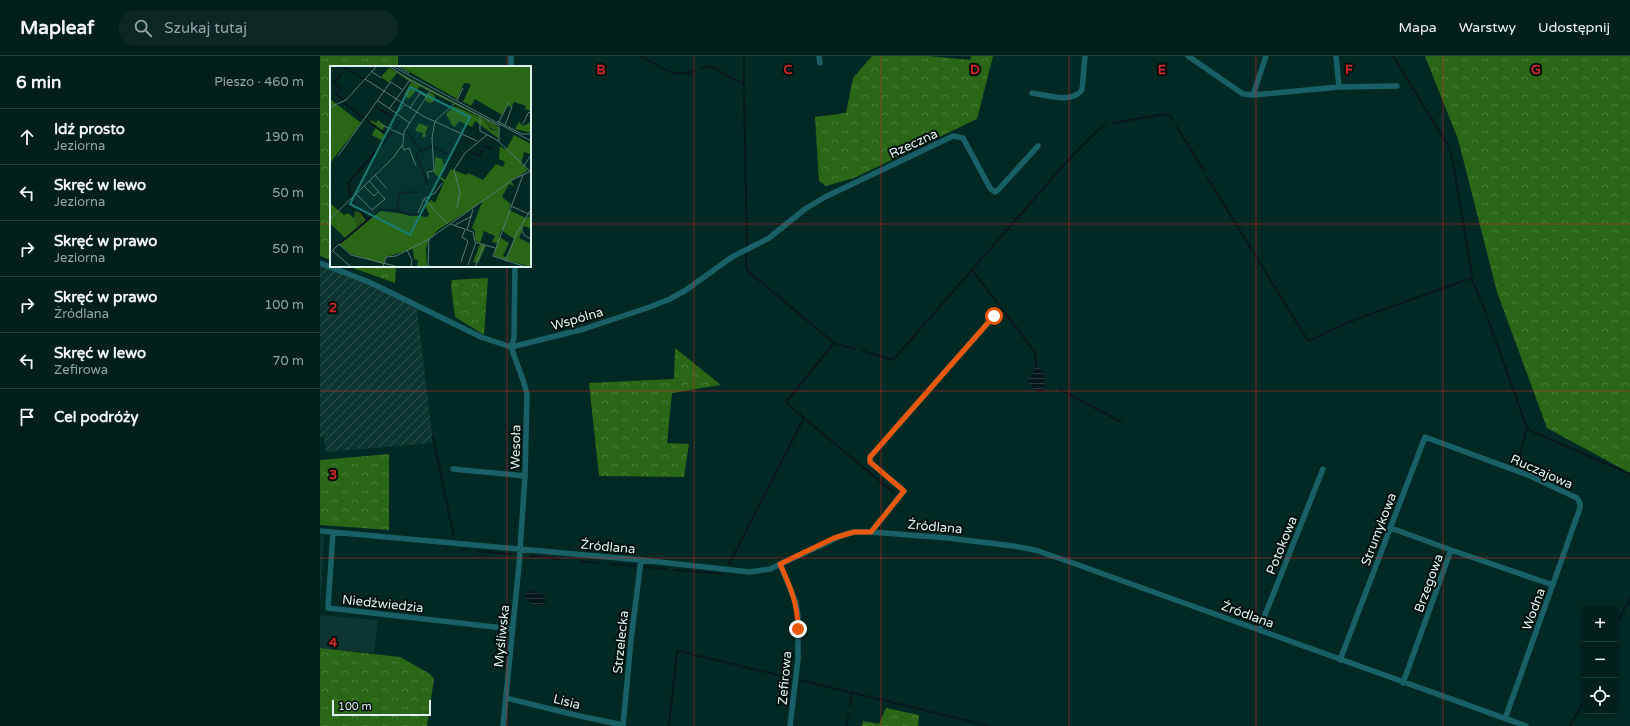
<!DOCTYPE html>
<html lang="pl">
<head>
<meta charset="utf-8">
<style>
  :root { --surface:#001f1b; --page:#0a2724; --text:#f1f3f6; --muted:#95a2a3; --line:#223d3a }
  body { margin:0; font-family:"Varela Round",sans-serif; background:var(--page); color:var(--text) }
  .controls { position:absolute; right:12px; bottom:12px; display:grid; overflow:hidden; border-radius:4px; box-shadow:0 2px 10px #0003 }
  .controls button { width:36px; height:36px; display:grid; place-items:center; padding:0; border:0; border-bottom:1px solid var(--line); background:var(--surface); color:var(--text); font:20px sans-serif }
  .scale { position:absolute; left:12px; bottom:10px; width:99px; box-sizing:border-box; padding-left:4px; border:2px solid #ddf2ee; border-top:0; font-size:11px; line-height:14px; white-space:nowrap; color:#ddf2ee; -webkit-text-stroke:3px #020f0c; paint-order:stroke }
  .stop { position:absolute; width:12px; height:12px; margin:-9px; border:3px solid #ea580c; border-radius:50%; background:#fff }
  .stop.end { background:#ea580c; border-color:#fff; box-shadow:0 1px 4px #0008 }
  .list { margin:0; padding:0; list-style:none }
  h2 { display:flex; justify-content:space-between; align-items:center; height:52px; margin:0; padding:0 16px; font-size:17px }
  h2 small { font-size:13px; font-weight:400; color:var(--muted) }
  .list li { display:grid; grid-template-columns:26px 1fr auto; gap:12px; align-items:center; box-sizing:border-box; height:56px; padding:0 16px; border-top:1px solid var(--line) }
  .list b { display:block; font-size:15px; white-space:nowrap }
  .list p { margin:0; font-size:13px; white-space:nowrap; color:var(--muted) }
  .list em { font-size:13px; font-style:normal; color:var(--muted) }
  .icon { flex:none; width:22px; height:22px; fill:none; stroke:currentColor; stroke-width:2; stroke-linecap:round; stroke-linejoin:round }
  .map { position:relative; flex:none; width:1310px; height:670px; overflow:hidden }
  header { display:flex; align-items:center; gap:24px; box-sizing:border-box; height:56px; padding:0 20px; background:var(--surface); border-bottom:1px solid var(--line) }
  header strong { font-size:19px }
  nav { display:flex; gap:22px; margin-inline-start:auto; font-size:14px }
  .search { width:280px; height:36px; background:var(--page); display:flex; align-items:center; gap:10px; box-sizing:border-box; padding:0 14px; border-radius:22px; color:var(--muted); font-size:15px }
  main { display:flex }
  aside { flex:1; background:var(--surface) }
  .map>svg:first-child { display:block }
</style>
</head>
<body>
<header>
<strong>Mapleaf</strong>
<div class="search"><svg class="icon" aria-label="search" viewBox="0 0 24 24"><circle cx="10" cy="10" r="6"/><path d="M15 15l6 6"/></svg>Szukaj tutaj</div>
<nav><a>Mapa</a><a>Warstwy</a><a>Udostępnij</a></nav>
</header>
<main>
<aside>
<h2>6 min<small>Pieszo · 460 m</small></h2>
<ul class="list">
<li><svg class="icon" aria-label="ahead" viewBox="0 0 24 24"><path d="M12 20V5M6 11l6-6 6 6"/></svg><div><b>Idź prosto</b><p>Jeziorna</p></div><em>190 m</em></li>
<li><svg class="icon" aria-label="left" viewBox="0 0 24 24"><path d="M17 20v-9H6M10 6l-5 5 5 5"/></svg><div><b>Skręć w lewo</b><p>Jeziorna</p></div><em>50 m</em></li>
<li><svg class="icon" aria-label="right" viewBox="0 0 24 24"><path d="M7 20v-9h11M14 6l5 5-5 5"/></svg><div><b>Skręć w prawo</b><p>Jeziorna</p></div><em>50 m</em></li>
<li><svg class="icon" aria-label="right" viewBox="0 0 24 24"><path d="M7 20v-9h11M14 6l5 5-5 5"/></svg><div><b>Skręć w prawo</b><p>Źródlana</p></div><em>100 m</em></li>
<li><svg class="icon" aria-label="left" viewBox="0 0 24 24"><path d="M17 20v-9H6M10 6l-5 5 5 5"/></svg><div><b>Skręć w lewo</b><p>Zefirowa</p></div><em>70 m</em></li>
<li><svg class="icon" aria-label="arrive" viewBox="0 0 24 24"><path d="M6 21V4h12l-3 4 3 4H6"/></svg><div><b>Cel podróży</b></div></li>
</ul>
</aside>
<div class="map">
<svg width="1310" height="670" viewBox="0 0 1310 670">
  <defs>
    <pattern id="industrial-furrows" width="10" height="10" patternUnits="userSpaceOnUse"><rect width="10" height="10" fill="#0e3630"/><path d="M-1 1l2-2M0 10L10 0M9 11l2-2" fill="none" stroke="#31544e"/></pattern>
    <pattern id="forest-crowns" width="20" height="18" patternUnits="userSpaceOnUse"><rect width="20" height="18" fill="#296616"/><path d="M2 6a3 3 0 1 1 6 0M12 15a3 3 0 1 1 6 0" fill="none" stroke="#487c38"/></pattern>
    <pattern id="water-rules" width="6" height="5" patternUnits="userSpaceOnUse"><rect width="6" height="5" fill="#06161d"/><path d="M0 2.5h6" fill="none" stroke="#2a383e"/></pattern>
  </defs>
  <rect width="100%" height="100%" fill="#002924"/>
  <path fill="#0e3630" d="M0 479H4L1 542H0Z
    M0 559 58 564 54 597 0 592Z"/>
  <path fill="url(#industrial-furrows)" d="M0 207 49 226 97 253 113 387 6 396 4 381H0Z"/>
  <path fill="url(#forest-crowns)" d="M0 0H78V11H11V204L0 200Z
    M552 0H608L650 4 651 0H673L657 63 534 122 506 130 499 125 495 61 526 57 533 22Z
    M1105 0H1310V417L1227 372 1177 236 1138 83Z
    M27 210H76L75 227Z
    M168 222 164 279 135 261 131 230 132 224Z
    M355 292 401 329 352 337 347 387 369 388 364 421 279 420 269 327 354 323Z
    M69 398V474L0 469V404Z
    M0 592 80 601 110 618 114 623 107 670H0Z
    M566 652 599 659 598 670H542L543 665 559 668Z"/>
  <path fill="url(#water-rules)" d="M716 310 722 314C724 322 728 330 722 337L716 335 707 325Z
    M211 534 225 540 226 545 221 550 213 548 205 543 207 535Z"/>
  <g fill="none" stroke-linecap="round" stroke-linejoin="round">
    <path stroke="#06161d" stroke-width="2" d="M321 0C339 10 352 23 374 15
      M424 0V27
      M1073 0 1129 91 1133 106 1152 218 1151 222
      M382 12C394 7 399 16 409 21 414 24 419 25 424 27V33
      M424 38 427 191
      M793 67 845 58 850 60 853 65
      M857 71 884 115
      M887 121 988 285 1029 266 1151 222 1163 249 1207 372 1211 375 1310 418
      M426 198V210L429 216 514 287 535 293
      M652 214 715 296 716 310
      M543 295 573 304 750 102 777 75 785 70
      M739 333 801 366
      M484 362 574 437
      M113 380 134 481
      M1197 408 1207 372
      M142 494H146
      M158 495 163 496
      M167 496 191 498
      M211 500 240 503
      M261 505 280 507
      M289 508 315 510
      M409 508 484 362 466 346 514 287
      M325 511 347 513
      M355 514 403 518
      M1295 571 1310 542
      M480 624 669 670
      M530 650 532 636
      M349 670 357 596 358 595 471 622
      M526 670 529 658
      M1250 670 1265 642"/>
    <path stroke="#196066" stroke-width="5.5" d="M191 0V11
      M499 0 500 7
      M868 0 923 38 933 39 946 0
      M1016 0 1019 31
      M712 37C727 39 752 48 762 34L765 0
      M933 39 1019 31 1077 30
      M0 207 49 226 161 281 191 291 264 273 327 252 350 243 366 234 412 201 449 182 485 153 505 141 633 80 643 82 670 132 675 136 678 134 718 90
      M133 413 205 420
      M1071 472 1131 494 1083 627
      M0 475 321 504 430 516 450 513 523 479 534 476H551L628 482 693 490 715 494 750 506 1206 670
      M13 476 8 552 193 573
      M551 476 584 435 550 406V401L674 260
      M1131 494 1233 529
      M460 508 476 547 478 560V603L470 670
      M939 574 1003 413
      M1020 604 1105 381 1208 419 1257 442 1260 447V452L1185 663
      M186 642 255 659 303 669
      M183 670 199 509 205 420 207 338 203 324 191 291 194 282 195 210
      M303 670 311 584 321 504"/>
  </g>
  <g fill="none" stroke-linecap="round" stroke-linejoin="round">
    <path stroke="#ea580c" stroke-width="5" d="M478 573C478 548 470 530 460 508L514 482 534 476H551L584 435 550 406V401L674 260"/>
  </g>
  <path fill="none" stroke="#d62828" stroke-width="1" stroke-opacity="0.55" d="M187 0V11M374 0V670M561 0V670M749 0V670M936 0V670M1123 0V670M0 168H11M210 168H1310M187 210V670M0 335H1310M0 502H1310"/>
  <g text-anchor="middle" stroke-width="4" stroke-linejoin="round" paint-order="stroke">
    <g font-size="13" fill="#ddf2ee" stroke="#020f0c">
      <text transform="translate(593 87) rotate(-25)" y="5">Rzeczna</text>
      <text transform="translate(257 262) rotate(-16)" y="5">Wspólna</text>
      <text transform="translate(195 391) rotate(-89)" y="5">Wesoła</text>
      <text transform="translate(1222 415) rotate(24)" y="5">Ruczajowa</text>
      <text transform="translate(615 470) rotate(5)" y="5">Źródlana</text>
      <text transform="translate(1058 473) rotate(-69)" y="5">Strumykowa</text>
      <text transform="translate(961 489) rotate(-68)" y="5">Potokowa</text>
      <text transform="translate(288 490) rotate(5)" y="5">Źródlana</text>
      <text transform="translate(1108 527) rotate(-70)" y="5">Brzegowa</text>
      <text transform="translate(63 547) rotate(6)" y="5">Niedźwiedzia</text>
      <text transform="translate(1213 553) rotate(-70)" y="5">Wodna</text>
      <text transform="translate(928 558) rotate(20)" y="5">Źródlana</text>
      <text transform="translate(181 580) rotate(-84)" y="5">Myśliwska</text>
      <text transform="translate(300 586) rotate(-84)" y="5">Strzelecka</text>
      <text transform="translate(464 622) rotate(-85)" y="5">Zefirowa</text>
      <text transform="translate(247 645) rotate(14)" y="5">Lisia</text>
    </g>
  </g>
  <g transform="translate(10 10)">
    <rect width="201" height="201" fill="#002924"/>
    <path d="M57 0 168 59 163 57 169 61 170 67 159 61 153 53 77 14ZM25 145 32 147 37 154 27 161 23 156Z" fill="#255717"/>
    <path d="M69 0H201V45L195 43 196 40 184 36 181 42 177 39 172 49 145 33 141 40 133 36 141 18 134 17 127 33ZM59 2 67 7 59 17 51 11ZM81 16 90 20 79 33 74 29ZM95 32a5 5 0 1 1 10 0a5 5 0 1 1-10 0ZM0 33 31 57 0 97ZM124 40 153 53 160 63 169 66 168 72 145 55 142 61 129 55 125 61 122 59 116 48ZM41 54 46 57 48 54 55 60 51 66 55 70 53 75 42 69 46 61 39 57ZM189 56 193 60 201 56V67L185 63ZM89 57 98 61 95 68 97 70 92 72 93 67 85 65ZM184 69 201 78 200 88 194 86 191 98 198 104 181 115 184 120 179 118 172 131 181 138 179 144 196 152 201 150V163L194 160 189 172 201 178V201L176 194 184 173 171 164 169 171 179 177 173 190 176 191 175 194 164 190 167 177 162 176 165 170 154 165 150 177 145 174V165L142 162 152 136 108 164 99 174 96 182 97 200 100 201H87L88 194 84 193 83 183 56 191 53 198 21 188 9 178 15 172 0 157V137L14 149 18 147 24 152 27 161 50 145 97 151 99 148 95 140 101 134 105 137 114 116 104 107 105 91 112 93 115 102 110 110 115 114 121 103 136 109 138 107 153 114 166 98 173 101 175 96 169 93 170 80 176 84ZM150 178 156 180 148 197 143 196Z" fill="#296616"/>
    <path fill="none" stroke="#06161d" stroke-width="2" d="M11 0 34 13M10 22 4 17 11 8M10 23 6 28 14 34M14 37 34 52M45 40 70 56 62 65M35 53 57 69M76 65 91 84M103 81 117 88M153 83 155 80 164 83M138 85 149 90 152 84M89 86 102 80M89 87 86 89 98 119M21 131 18 117 62 66M22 133 37 154M68 145 80 149 92 148M10 177 51 143 67 145 69 127 88 126"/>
    <path fill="none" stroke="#587975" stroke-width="1" d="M59 0 80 14 170 60M62 0 201 75M67 0 79 7M41 5 51 12M35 13 93 50 147 75M47 34 80 57M127 34 133 22M0 41 16 34 47 0M80 42 90 27 97 31M59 43 80 14M66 48 74 39M150 51V65L167 74 200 105M167 55 192 68H201M169 56 179 36M50 58 73 69M193 58 198 47 201 46M175 59 182 41M169 75V61M72 79 74 84 79 82 86 100M8 90 59 18 61 16 73 24M193 101 201 89M45 109 57 123M193 109 163 190 196 201M99 112 97 106 104 105 102 72 105 55 125 37M112 117 105 127 94 133 118 158M34 120 44 130 48 126M26 128 42 144 55 133 39 115M181 140 201 149M127 142 130 126 124 104 135 87 157 69M88 147 94 133M0 153 63 92 73 78 74 66 100 25M120 158 143 166 145 176 165 182M125 159 142 150M190 161 194 169 201 173M137 164 143 143M77 184 82 194 81 201M3 185 21 201M0 187 9 178 21 189 65 200M175 195 187 167 201 143M131 196 138 175 132 171 135 164M138 199 146 176M53 201 56 191 66 190 99 173 182 114 201 105M98 201 99 173M145 201 154 179"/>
    <path fill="#197c74" fill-opacity="0.15" stroke="#197c74" stroke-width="2" d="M80 21 140 51 80 169 20 138Z"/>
    <rect width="201" height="201" fill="none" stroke="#ddf2ee" stroke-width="2"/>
  </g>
  <g font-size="13" text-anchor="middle" font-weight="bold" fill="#d62828" stroke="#020f0c" stroke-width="4" stroke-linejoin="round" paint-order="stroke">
    <text x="281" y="18">B</text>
    <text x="468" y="18">C</text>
    <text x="655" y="18">D</text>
    <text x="842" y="18">E</text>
    <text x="1029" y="18">F</text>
    <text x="1216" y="18">G</text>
    <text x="13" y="256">2</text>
    <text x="13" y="423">3</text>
    <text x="13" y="591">4</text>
  </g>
</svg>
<div class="controls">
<button>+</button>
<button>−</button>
<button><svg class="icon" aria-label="locate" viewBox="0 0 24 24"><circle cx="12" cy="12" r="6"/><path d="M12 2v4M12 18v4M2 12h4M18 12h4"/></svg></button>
</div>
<div class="scale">100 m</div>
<div class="stop" style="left:674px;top:260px"></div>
<div class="stop end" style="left:478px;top:573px"></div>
</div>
</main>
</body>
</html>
